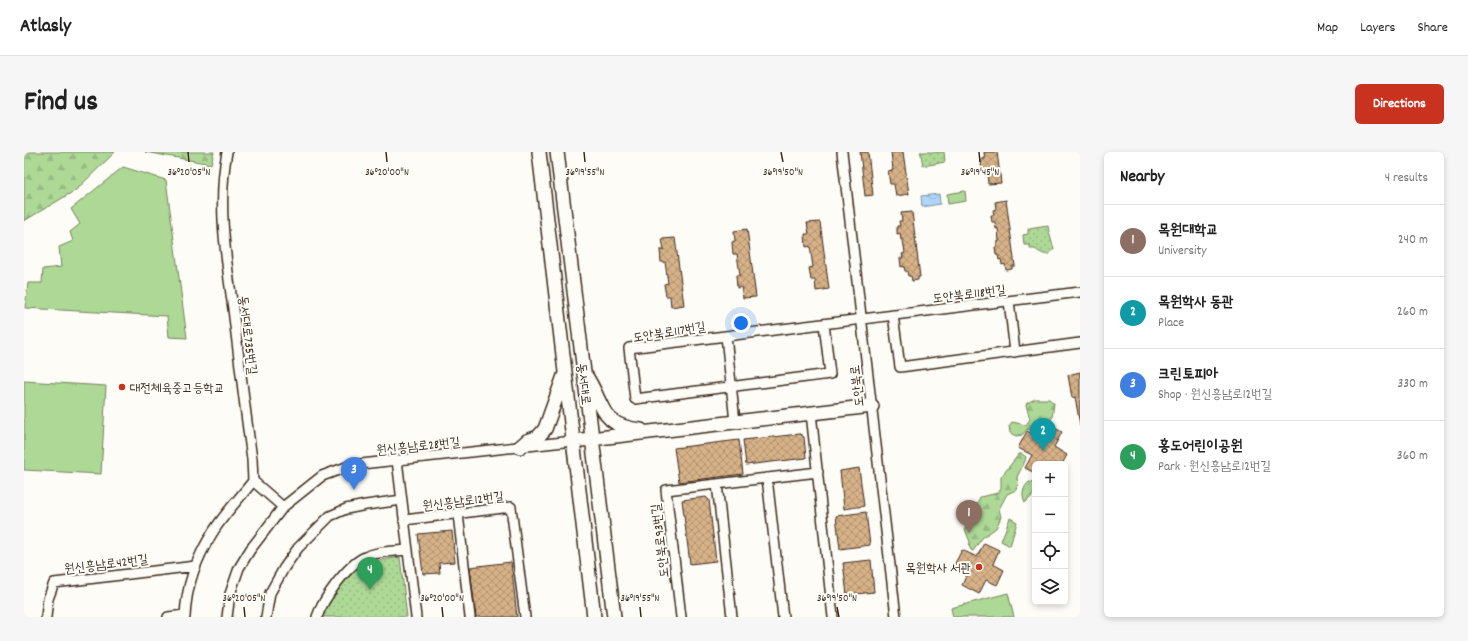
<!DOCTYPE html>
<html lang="en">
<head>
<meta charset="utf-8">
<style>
  :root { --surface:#fff; --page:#f6f6f6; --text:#222; --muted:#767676; --line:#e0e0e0; --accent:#c8321e }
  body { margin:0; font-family:Dekko,"Poor Story",sans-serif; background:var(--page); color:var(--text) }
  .controls { position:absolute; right:12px; bottom:12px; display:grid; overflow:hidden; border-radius:6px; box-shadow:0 2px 6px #0003 }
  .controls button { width:36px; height:36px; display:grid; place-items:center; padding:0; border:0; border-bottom:1px solid var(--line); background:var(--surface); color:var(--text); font:20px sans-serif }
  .you { position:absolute; left:717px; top:171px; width:14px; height:14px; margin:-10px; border:3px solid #fff; border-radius:50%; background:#1a73e8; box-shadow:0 0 0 6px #1a73e833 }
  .badge { display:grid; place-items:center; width:26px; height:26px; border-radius:50%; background:var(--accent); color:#fff; font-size:13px; font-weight:700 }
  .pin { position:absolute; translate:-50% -33px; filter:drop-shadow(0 1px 2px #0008) }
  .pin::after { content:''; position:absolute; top:21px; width:14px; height:12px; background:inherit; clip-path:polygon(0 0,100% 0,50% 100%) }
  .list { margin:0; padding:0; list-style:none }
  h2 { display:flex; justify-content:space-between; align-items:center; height:52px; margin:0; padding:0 16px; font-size:17px }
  h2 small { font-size:13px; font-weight:400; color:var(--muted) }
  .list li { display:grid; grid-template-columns:26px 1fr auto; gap:12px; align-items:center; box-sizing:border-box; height:72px; padding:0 16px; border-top:1px solid var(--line) }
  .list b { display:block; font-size:15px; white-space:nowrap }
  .list p { margin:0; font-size:13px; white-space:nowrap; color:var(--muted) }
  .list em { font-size:13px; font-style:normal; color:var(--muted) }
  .icon { flex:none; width:22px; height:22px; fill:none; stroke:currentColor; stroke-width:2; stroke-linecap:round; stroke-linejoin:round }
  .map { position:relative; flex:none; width:1056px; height:465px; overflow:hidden; border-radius:6px }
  header { display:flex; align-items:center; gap:24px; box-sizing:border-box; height:56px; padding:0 20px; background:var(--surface); border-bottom:1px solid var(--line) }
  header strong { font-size:19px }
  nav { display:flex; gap:22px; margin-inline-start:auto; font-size:14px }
  .intro { display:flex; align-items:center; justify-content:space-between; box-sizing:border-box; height:96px; padding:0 24px }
  h1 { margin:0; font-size:28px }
  .button { padding:10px 18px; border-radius:6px; background:var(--accent); color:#fff; font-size:14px; font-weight:700 }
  main { display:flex; gap:24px; padding:0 24px }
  aside { flex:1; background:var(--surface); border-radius:6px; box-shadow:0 2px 6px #0003 }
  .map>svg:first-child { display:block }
</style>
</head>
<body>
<header>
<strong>Atlasly</strong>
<nav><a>Map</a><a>Layers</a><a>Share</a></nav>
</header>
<div class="intro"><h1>Find us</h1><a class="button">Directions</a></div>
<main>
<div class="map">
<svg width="1056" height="465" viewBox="0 0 1056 465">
  <defs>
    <pattern id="forest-firs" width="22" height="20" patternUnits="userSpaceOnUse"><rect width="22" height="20" fill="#add896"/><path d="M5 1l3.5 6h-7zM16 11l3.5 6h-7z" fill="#96ba81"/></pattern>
    <pattern id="park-dots" width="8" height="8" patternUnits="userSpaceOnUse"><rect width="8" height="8" fill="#add896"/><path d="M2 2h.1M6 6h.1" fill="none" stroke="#96ba81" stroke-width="1.8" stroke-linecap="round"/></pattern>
    <pattern id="garden-furrows" width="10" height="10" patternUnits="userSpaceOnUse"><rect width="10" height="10" fill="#add896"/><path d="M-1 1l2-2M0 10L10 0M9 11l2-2" fill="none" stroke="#96ba81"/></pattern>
    <pattern id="water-waves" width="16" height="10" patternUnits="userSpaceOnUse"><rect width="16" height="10" fill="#aed6f8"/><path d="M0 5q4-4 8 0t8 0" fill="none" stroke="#97b8d4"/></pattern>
    <pattern id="building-cross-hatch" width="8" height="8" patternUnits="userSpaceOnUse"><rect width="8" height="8" fill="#d7b288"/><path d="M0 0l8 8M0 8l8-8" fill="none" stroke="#b0916f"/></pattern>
  </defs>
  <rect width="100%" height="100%" fill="#fdfcf7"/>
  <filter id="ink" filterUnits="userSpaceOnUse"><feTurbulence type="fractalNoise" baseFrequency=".025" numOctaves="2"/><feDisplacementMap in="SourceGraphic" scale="8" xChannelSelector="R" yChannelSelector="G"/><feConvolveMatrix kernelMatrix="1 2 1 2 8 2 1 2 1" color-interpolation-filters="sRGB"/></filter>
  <g filter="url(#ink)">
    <path fill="#add896" stroke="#74815a" d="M99 15 142 28 163 186 145 185 143 164 1 156 4 131H18L19 117 37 115 35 95 49 89 46 80 56 72 47 57Z
      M941 39 942 49 924 52 923 42Z
      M0 229 82 234 77 322 0 318Z
      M984 441 990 465H929L927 456Z"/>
    <path fill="url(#forest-firs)" stroke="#74815a" d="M0 0H91L52 38 0 69Z
      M121 0H190L187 12Z
      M1011 247H1025L1030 251 1028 266C1022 271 1019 278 1014 281L1003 277 998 283 992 284 986 281 985 274 988 270 1002 273 1006 267 1002 253 1003 251Z
      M995 302H998L1002 305 1001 309 993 325 994 332 992 338 983 342 975 357 977 365 972 376 958 386 949 399 947 398 945 394 946 390 941 377 956 345 974 341 977 337V325Z"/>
    <path fill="url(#park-dots)" stroke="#74815a" d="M896 0H920L921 10 899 14 897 2Z
      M1024 74C1025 83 1028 89 1030 97 1024 106 1018 102 1011 97H1006V93H1000L999 83 1004 82V77Z
      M376 405 383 465H296L303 450 330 416 342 411Z"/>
    <path fill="url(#garden-furrows)" stroke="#74815a" d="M1005 330 1011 331V341L1001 351C997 343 999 335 1005 330Z
      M986 366 993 370 986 394 977 389Z"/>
    <path fill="url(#water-waves)" stroke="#8091a1" d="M915 42 916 52 898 55 897 44Z"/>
    <path fill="url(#building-cross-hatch)" stroke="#3b2a1e" d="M836 0H844L849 43 841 44Z
      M867 0H879L885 42 872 44 870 32H866L864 19 869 18Z
      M960 0H973L977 31 964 32 963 20 958 21 957 7H961Z
      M982 48 991 114H988V117L982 118 981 112 978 113 977 107 975 108 974 103H972L971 95H973V90H975L974 76 972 77 971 70H968L967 63H970L969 58 972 57 971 50Z
      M888 60 896 125H894V128L888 129 887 124H884L883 119H881L880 114 877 115 876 106H879L878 102 881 101 879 88H877L876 81 873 82V74H876L875 69H878L877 61Z
      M796 70 805 137 792 139 791 128H787L785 116 789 115 786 94 782 95 781 82H785L783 71Z
      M723 77 732 145 719 146 717 135 713 136 712 123H716L713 102H709L708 90 711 89 710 79Z
      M651 86 660 153 647 155 646 144H642L640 132 644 131 641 110H637L636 98H640L638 87Z
      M1056 220V273L1051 245 1048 246 1044 223Z
      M1023 272 1038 280 1030 295 1043 303 1038 312H1011V321L1001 316 1008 303 994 296 1003 279 1016 286Z
      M776 282 780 285 782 306 722 313 719 288Z
      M715 288 719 322 655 330 650 296Z
      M835 316 840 354 820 357 816 319Z
      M682 345 685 348 692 409 666 412 658 348Z
      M842 360 846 393 816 397 812 364Z
      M428 379 431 410 415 411 416 421 399 422 394 382Z
      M960 391 975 398 969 412 980 418 973 433 962 428 955 442 938 433 944 420 930 413 938 398 953 405Z
      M847 408 850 440 823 443 819 411Z
      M487 410 493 465H452L446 415Z"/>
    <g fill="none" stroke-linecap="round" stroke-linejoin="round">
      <g stroke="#3b2a1e" stroke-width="12">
        <path id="street" d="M203 0C193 52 202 105 209 157 215 207 221 257 228 307L229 329 259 355
          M818 0 872 465
          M985 149 991 200
          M869 163 876 215 1056 191
          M800 172 806 222 611 247 605 196 1056 140
          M702 184 711 270
          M787 261 809 465
          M373 308 392 465
          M743 326 759 465
          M693 332 708 465
          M434 362 446 465
          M380 368 487 355 501 465
          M22 465 24 447 30 431 172 414
          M144 465 161 463
          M161 465C162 435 173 405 189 380 200 362 216 346 229 329
          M203 465 206 442 215 416 226 398 259 355 298 324 328 313 549 289
          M242 465 246 441 260 416 274 396 306 364 322 357 342 353 378 348
          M293 465C299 447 323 413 341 405 354 399 370 399 384 398
          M657 465 642 338 794 320"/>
      </g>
      <g stroke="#3b2a1e" stroke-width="16">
        <path id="secondary" d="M515 0 570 465
          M533 0 590 465
          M562 224C581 253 575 274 617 278
          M549 289 848 254
          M496 295 503 289 514 285 521 277 540 224"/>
      </g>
      <use href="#street" stroke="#fdfcf7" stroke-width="9"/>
      <use href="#secondary" stroke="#fdfcf7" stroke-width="13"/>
    </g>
  </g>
  <path fill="none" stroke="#3b2a1e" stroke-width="1.5" d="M164 0 165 10M362 0 363 10M560 0 561 10M757 0 759 10M955 0 956 10M220 455 221 465M418 455 419 465M616 455 617 465M813 455 815 465"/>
  <g fill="#c8321e" stroke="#fdfcf7" stroke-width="1.5">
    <circle cx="98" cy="235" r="4"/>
    <circle cx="955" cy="415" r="4"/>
  </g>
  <g text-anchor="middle" stroke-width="4" stroke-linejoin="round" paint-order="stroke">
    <g font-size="13" fill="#3b2a1e" stroke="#fdfcf7">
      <text transform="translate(945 141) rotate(-7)" y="5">도안북로118번길</text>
      <text transform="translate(645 179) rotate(-9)" y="5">도안북로117번길</text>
      <text transform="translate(225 183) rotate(83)" y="5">동서대로735번길</text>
      <text transform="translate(561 232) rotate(83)" y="5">동서대로</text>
      <text transform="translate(832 234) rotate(-97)" y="5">도안북로</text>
      <text transform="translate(394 293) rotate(-6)" y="5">원신흥남로28번길</text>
      <text transform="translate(439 348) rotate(-7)" y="5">원신흥남로12번길</text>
      <text transform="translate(635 389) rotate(-97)" y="5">도안북로93번길</text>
      <text transform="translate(82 411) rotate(-7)" y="5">원신흥남로42번길</text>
    </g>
    <g font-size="13" fill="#3b2a1e" stroke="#fdfcf7" text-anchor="start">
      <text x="106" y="240">대전체육중고등학교</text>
      <text x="947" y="420" text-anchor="end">목원학사 서관</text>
    </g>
  </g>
  <g font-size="10" text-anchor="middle" fill="#3b2a1e" stroke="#fdfcf7" stroke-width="4" stroke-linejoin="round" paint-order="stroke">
    <text x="165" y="23">36°20'05"N</text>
    <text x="363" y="23">36°20'00"N</text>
    <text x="561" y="23">36°19'55"N</text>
    <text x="759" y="23">36°19'50"N</text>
    <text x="956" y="23">36°19'45"N</text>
    <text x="220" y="449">36°20'05"N</text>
    <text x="418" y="449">36°20'00"N</text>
    <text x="616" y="449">36°19'55"N</text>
    <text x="813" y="449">36°19'50"N</text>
  </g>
</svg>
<div class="controls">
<button>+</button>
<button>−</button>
<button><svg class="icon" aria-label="locate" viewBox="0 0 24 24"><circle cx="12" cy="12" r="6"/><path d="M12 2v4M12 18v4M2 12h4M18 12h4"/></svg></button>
<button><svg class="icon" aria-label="layers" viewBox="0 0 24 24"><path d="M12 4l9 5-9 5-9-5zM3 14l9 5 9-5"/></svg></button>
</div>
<div class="you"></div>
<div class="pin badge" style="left:945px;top:381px;background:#8d6e63">1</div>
<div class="pin badge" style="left:1019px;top:299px;background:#0f9aa8">2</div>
<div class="pin badge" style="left:330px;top:338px;background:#3f7fe0">3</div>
<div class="pin badge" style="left:346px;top:438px;background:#2e9e5b">4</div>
</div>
<aside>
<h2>Nearby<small>4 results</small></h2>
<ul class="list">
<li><span class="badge" style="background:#8d6e63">1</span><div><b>목원대학교</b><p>University</p></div><em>240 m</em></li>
<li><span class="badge" style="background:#0f9aa8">2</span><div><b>목원학사 동관</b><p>Place</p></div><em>260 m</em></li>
<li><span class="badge" style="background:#3f7fe0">3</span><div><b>크린토피아</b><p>Shop · 원신흥남로12번길</p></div><em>330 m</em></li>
<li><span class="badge" style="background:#2e9e5b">4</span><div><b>홍도어린이공원</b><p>Park · 원신흥남로12번길</p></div><em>360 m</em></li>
</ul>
</aside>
</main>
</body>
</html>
